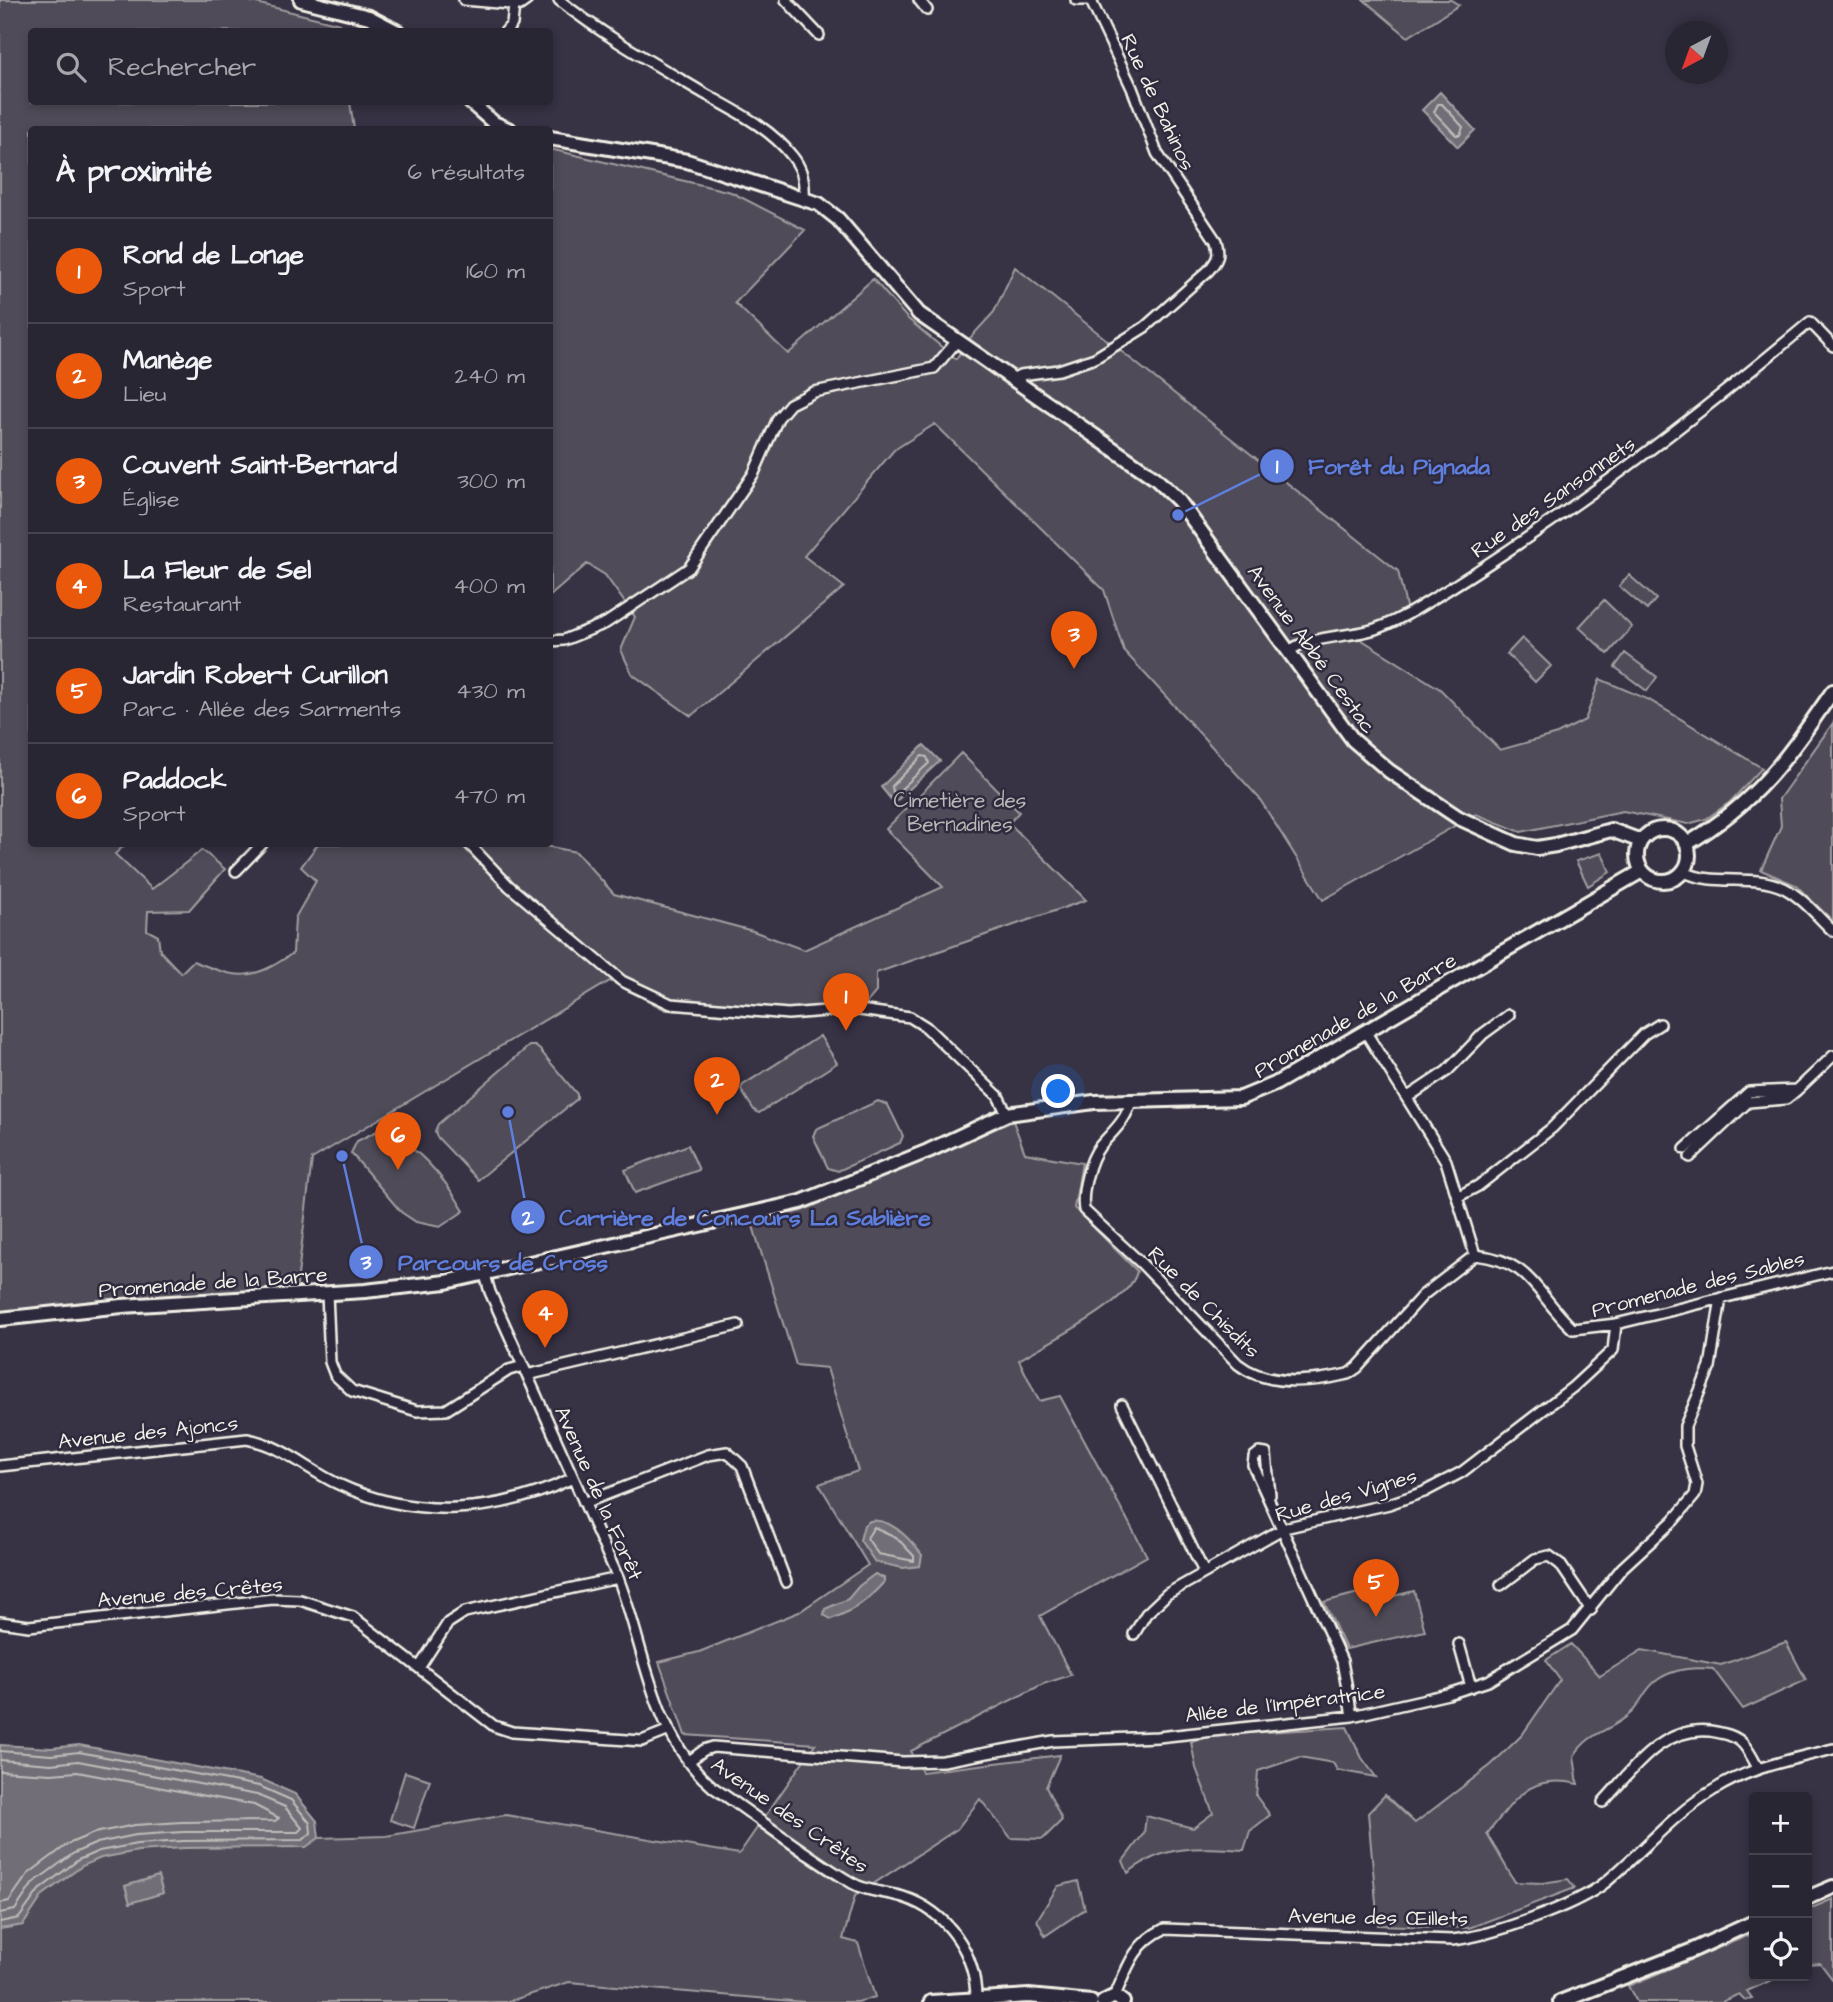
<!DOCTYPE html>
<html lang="fr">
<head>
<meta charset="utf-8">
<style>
  :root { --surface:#292633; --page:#35323f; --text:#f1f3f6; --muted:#a5a5ac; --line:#45434e; --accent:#ea580c }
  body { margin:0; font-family:"Architects Daughter",sans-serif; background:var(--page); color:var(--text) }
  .controls { position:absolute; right:21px; bottom:21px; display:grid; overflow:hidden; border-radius:7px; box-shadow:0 4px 10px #0003 }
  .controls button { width:63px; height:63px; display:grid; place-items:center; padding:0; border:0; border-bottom:2px solid var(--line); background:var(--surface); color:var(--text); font:35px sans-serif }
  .compass { position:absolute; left:1665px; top:21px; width:63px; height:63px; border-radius:50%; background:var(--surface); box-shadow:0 4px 10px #0003; rotate:221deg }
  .you { position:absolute; left:1059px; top:1092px; width:24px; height:24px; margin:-18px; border:5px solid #fff; border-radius:50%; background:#1a73e8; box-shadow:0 0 0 10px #1a73e833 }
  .badge { display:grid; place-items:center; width:46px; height:46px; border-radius:50%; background:var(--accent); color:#fff; font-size:23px; font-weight:700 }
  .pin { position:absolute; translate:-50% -58px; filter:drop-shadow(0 2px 4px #0008) }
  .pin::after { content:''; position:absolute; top:37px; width:24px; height:21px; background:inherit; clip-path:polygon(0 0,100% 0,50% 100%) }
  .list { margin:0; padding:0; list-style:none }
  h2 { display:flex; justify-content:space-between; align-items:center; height:91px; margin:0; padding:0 28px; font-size:30px }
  h2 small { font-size:23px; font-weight:400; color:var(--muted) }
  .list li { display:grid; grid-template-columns:46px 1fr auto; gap:21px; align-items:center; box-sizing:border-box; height:105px; padding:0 28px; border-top:2px solid var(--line) }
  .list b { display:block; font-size:26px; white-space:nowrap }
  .list p { margin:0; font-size:23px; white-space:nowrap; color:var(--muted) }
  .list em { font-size:23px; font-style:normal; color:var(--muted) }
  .icon { flex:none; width:38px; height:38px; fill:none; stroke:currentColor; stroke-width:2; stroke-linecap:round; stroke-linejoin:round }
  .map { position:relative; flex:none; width:1833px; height:2002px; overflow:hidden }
  .search { position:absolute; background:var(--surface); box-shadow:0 4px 10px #0003; left:28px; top:28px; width:525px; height:77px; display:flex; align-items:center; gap:18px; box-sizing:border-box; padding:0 24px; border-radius:7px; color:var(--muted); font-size:26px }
  .panel { position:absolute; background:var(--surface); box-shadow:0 4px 10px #0003; left:28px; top:126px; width:525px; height:721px; border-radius:7px }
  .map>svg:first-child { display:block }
</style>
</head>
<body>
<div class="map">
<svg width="1833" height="2002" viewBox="0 0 1833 2002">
  <rect width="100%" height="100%" fill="#373244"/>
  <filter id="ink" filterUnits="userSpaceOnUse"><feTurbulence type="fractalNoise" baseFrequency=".0143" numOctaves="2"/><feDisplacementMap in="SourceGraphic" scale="14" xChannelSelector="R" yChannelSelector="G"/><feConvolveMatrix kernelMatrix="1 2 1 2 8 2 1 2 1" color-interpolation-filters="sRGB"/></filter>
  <g filter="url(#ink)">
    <path fill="#504b59" stroke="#a29ea0" stroke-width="2" d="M0 0H244L340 24 341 31 32 32V102H350L354 129 32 130V844H126L115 854 152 889 202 850 225 869 189 910 148 911 147 930 158 936 160 951 181 973 193 961C239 979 251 982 293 953L295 918 316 881 301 867 318 844H535L576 852 614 894 753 931 804 950 943 887 886 829 961 753 1019 812 1009 823 1086 900 876 973V992L855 1017 666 1010 610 981 312 1159 296 1292 87 1312H0Z
      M1364 0H1451L1459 5 1408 37Z
      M550 149 731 192 805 230 735 303 788 354 873 279 907 318 956 359 970 338 994 312 1015 267 1398 571 1407 611 1351 633 1440 689 1500 750 1557 734 1585 720 1600 679 1649 700 1762 768 1730 802 1706 819 1688 824 1623 811 1521 832 1476 814 1323 900 1259 798 1124 651 1104 590 935 424 894 450 804 556 844 587 691 716 632 674 621 650 635 617 605 575 587 564 550 596Z
      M1629 575 1656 599 1647 610 1619 586Z
      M1604 600 1632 627 1608 654 1579 627Z
      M1522 638 1551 666 1535 682 1507 654Z
      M1625 653 1657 677 1647 691 1615 667Z
      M1833 723V921L1796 885 1761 870 1781 826 1779 799Z
      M1602 853 1610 872 1588 886 1576 861Z
      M820 1036 837 1063 759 1113 754 1110 741 1090 743 1085Z
      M529 1046H535L540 1050 577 1094V1099L478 1180 437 1137 435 1131 438 1124Z
      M878 1101 888 1105 903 1136 900 1143 838 1171 828 1168 813 1136 816 1129Z
      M1013 1121 1025 1153 1082 1163 1074 1208 1137 1271C1132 1302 1046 1343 1019 1360L1039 1401 1060 1396 1147 1556 1040 1616 1071 1675 1043 1684 911 1751 922 1772 1060 1755 1046 1787 1062 1820 1043 1839 1011 1838 980 1799 957 1829 855 1896 843 1939 858 1943 875 1997 858 2002H804L569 1982 507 2002H0V1750L296 1799 319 1838 386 1836 506 1815 739 1854 815 1744 685 1735 659 1662 699 1652 799 1612 868 1565 819 1484 858 1471 827 1368 796 1365 752 1223 801 1211Z
      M377 1131C414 1139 445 1179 464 1211L440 1227 416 1222 401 1212 351 1153 357 1141Z
      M688 1145 699 1170 635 1193 625 1170Z
      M1414 1591 1425 1631 1346 1649 1324 1602 1362 1592 1365 1603Z
      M1786 1642 1806 1680 1743 1709 1713 1669C1694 1667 1673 1668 1656 1681 1646 1688 1641 1702 1633 1711 1611 1733 1591 1729 1574 1756L1578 1784C1528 1773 1516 1799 1487 1834L1515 1882 1542 1883 1568 1879 1575 1888 1469 1928 1378 1925 1368 1813 1385 1795 1415 1823 1491 1765 1522 1735 1560 1680 1546 1660 1571 1644 1600 1676 1642 1650 1721 1665Z
      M1347 1727 1362 1758 1376 1777 1337 1770 1333 1763 1300 1757 1258 1771 1256 1796 1270 1815 1250 1831 1244 1850C1201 1847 1164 1844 1128 1873L1123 1861 1144 1833 1146 1816 1193 1828 1213 1813 1196 1768 1191 1742 1216 1735Z
      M405 1772 430 1780 414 1828 390 1820Z
      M1078 1881 1085 1909 1045 1936 1037 1920 1058 1886Z
      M1833 1899V1980L1820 1963 1807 1964V1910Z
      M1754 1933V1976H1781L1747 1991 1752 1998 1745 2000 1739 1994 1722 2002H1637L1628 1986Z"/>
    <path fill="#726e77" stroke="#a6a2a4" stroke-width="2" d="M1440 92 1475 130 1458 147 1422 110Z
      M924 745 940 761 894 803 881 787Z
      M870 1521C891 1517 910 1539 922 1555L920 1566 903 1568 875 1562 860 1540 864 1525Z
      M875 1574 884 1578V1582C869 1599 854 1611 831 1619L824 1615 825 1609 848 1599 859 1586Z
      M0 1745 51 1748 79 1745 261 1779 295 1794 317 1821 319 1838 306 1847 184 1848 138 1851 101 1858 82 1866 43 1895 23 1925 0 1929Z
      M158 1876 163 1893 130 1903 125 1886Z"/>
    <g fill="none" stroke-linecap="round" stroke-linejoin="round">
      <path stroke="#c0bdbb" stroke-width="2" d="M1438 104H1442L1463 127 1460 135H1456L1434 112Z
        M922 756 927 757 929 763 898 792H893L892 786Z
        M874 1527 896 1537 914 1556V1561L878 1554 867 1538Z
        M0 1751 51 1755 79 1752 259 1786 291 1800 310 1823 311 1833 303 1840 183 1841 137 1844 99 1851 78 1860 39 1890 19 1918 0 1922
        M0 1760 51 1764 78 1761 257 1795 285 1807 302 1828 298 1832H183L136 1835 97 1843 74 1853 33 1883 15 1910 0 1913
        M0 1771 51 1774 77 1772 254 1805 279 1818 275 1821 182 1822 135 1825 94 1833 68 1844 28 1874 9 1901 0 1903"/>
      <g stroke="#f4f1e8" stroke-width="14">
        <path id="street" d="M464 0 520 5 527 0
          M559 0C603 35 651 62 700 91 731 109 769 126 792 156 802 168 805 180 804 196
          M786 0 819 35
          M919 0 927 10
          M1076 0H1093
          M505 32 512 24 514 5
          M1011 380 1020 375 1059 370 1095 358 1145 327 1208 271C1218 260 1220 255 1216 241L1157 153 1132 88 1091 1
          M550 641 564 640 606 623 689 568 754 473 778 418 790 404 814 392 934 368 957 341
          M1288 652C1306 636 1351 637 1375 629 1389 624 1405 616 1418 608 1557 524 1686 426 1810 322L1833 346
          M469 844 509 886 622 981 671 1004 788 1014 852 1009 910 1017 926 1027 998 1096 1007 1114
          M236 871 262 844
          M1684 872C1716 887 1752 873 1784 888 1803 898 1818 917 1833 931
          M1365 1031 1446 1161 1475 1255C1533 1261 1535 1294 1573 1329L1616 1324 1833 1271
          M1408 1097 1447 1071 1483 1034 1509 1015
          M1131 1101C1126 1121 1113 1131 1100 1146 1089 1160 1081 1193 1084 1210L1142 1264 1238 1364C1267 1387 1314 1382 1348 1374L1357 1368 1423 1295 1475 1255
          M1685 1149 1749 1092 1797 1090 1833 1056
          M1690 1157 1748 1102 1786 1099 1797 1090
          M1459 1196 1478 1186 1552 1128 1644 1034 1660 1024
          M485 1275 490 1292 618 1578C646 1650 651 1736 714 1788 760 1819 804 1855 852 1883 867 1892 887 1892 903 1897 948 1912 976 1953 976 1999
          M327 1293 330 1362 335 1375 352 1391 417 1411 446 1410 509 1370 523 1366
          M527 1375 738 1325
          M1122 1405 1204 1572
          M0 1466 247 1439C284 1446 306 1469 338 1484 415 1520 498 1514 573 1478
          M1270 1495 1266 1454 1259 1453 1254 1457 1253 1465 1342 1661 1352 1716
          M584 1503 708 1455 727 1452 742 1466 786 1582
          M1501 1585 1535 1559 1549 1556 1560 1564 1591 1610
          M0 1622 29 1626 273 1599 300 1600 353 1617 494 1726 512 1732 642 1741 667 1731
          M1134 1634 1146 1614 1167 1594 1284 1528 1389 1504 1424 1492 1462 1472 1573 1387 1613 1350 1616 1324
          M1459 1644 1471 1687
          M419 1668 448 1623 465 1612 618 1578
          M688 1762 704 1750 713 1747 903 1762 943 1761 1053 1741 1158 1737 1352 1716 1448 1694 1488 1681 1572 1630 1622 1568 1674 1520 1695 1495 1697 1484 1685 1446V1426L1710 1367 1721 1298
          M1603 1802C1633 1770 1661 1726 1710 1731 1722 1733 1736 1735 1744 1745 1750 1752 1754 1761 1758 1768
          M1115 1996C1127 1968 1134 1943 1164 1929L1452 1940C1490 1936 1576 1906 1606 1882 1641 1853 1673 1814 1712 1791 1749 1767 1791 1760 1833 1749"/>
      </g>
      <g stroke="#f4f1e8" stroke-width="18">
        <path id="secondary" d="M301 0 369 17 398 32
          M470 102 494 123 510 130
          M550 138 687 161 819 204 838 219 919 314 1155 478 1179 501 1353 740 1389 771 1459 818 1516 844 1537 848 1556 845 1611 830 1641 841
          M1637 855a26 26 0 1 1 52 0a26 26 0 1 1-52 0Z
          M1687 844C1759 800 1786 759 1833 691
          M0 1319 122 1306 365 1291 446 1282 801 1202 928 1151 1007 1114 1094 1102 1241 1098 1275 1084 1642 871
          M1807 1898 1833 1887
          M931 2002 1029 1996 1091 2002
          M1103 2002 1115 1996 1123 2002
          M1560 2002 1693 1950 1754 1922"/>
      </g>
      <use href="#street" stroke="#2f2a3d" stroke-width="9"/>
      <use href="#secondary" stroke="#2f2a3d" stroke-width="12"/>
    </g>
  </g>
  <g text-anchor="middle" stroke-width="5" stroke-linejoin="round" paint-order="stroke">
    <g font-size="21" fill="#f4f1e8" stroke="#2f2a3d">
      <text transform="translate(1158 102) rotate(65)" y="7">Rue de Bahinos</text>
      <text transform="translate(1553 497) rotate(-35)" y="7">Rue des Sansonnets</text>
      <text transform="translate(1312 649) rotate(54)" y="7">Avenue Abbé Cestac</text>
      <text transform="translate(1355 1015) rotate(-30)" y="7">Promenade de la Barre</text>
      <text transform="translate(213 1282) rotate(-4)" y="7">Promenade de la Barre</text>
      <text transform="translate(1698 1284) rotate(-14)" y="7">Promenade des Sables</text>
      <text transform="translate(1204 1302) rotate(45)" y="7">Rue de Chisdits</text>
      <text transform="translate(148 1432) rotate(-6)" y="7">Avenue des Ajoncs</text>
      <text transform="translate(599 1493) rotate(66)" y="7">Avenue de la Forêt</text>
      <text transform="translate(1346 1495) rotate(-16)" y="7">Rue des Vignes</text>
      <text transform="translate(190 1592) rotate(-5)" y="7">Avenue des Crêtes</text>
      <text transform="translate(1285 1703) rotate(-7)" y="7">Allée de l'Impératrice</text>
      <text transform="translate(790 1815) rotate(35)" y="7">Avenue des Crêtes</text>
      <text transform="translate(1378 1917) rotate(1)" y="7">Avenue des Œillets</text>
    </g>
    <g font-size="21" fill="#bbb7b6" stroke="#2f2a3d">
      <text x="960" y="807">Cimetière des<tspan x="960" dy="24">Bernadines</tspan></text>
    </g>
  </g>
  <path fill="none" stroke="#5e7fdd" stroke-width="2.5" d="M1178 515L1277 466M508 1112L528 1217M342 1156L366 1262"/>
  <g fill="#5e7fdd" stroke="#2f2a3d" stroke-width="2.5">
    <circle cx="1178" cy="515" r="7"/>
    <circle cx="508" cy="1112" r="7"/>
    <circle cx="342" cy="1156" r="7"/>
    <circle cx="1277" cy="466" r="18"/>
    <circle cx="528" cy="1217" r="18"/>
    <circle cx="366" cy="1262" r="18"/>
  </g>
  <g font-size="21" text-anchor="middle" font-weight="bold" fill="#fff">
    <text x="1277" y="473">1</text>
    <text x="528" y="1225">2</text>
    <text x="366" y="1269">3</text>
  </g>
  <g font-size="23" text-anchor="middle" font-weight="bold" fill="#5e7fdd" stroke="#2f2a3d" stroke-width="5" stroke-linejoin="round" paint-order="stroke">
    <text x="1399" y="474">Forêt du Pignada</text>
    <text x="745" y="1225">Carrière de Concours La Sablière</text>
    <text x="503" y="1270">Parcours de Cross</text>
  </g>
</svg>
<div class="controls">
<button>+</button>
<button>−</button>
<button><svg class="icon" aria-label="locate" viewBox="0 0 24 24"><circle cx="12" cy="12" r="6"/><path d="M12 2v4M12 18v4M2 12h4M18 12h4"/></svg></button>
</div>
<svg class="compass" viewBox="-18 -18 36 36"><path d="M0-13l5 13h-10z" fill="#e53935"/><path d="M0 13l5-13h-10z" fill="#a5a5ac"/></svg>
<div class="you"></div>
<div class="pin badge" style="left:846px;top:1031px">1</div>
<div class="pin badge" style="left:717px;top:1115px">2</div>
<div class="pin badge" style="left:1074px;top:669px">3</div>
<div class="pin badge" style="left:545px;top:1348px">4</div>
<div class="pin badge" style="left:1376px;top:1617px">5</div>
<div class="pin badge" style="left:398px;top:1170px">6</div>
<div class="search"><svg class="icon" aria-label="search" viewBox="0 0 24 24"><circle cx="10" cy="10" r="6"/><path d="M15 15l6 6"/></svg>Rechercher</div>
<section class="panel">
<h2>À proximité<small>6 résultats</small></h2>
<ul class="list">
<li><span class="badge">1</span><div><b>Rond de Longe</b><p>Sport</p></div><em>160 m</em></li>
<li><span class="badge">2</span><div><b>Manège</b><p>Lieu</p></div><em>240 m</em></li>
<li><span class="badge">3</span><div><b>Couvent Saint-Bernard</b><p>Église</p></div><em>300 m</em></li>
<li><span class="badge">4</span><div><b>La Fleur de Sel</b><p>Restaurant</p></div><em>400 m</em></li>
<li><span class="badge">5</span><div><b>Jardin Robert Curillon</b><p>Parc · Allée des Sarments</p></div><em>430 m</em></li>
<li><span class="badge">6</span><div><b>Paddock</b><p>Sport</p></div><em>470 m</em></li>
</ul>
</section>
</div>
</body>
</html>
